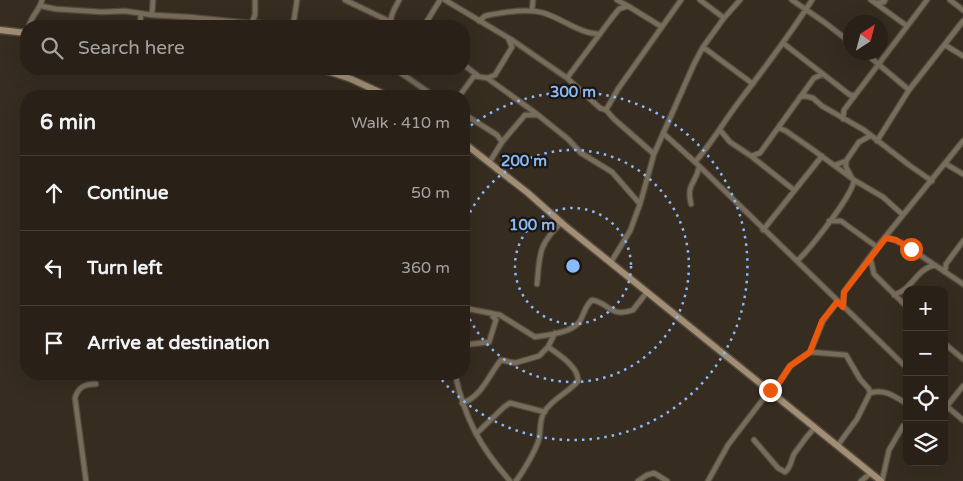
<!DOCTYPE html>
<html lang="en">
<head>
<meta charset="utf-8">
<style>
  :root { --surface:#292118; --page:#312921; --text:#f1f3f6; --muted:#a5a3a2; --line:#453e37 }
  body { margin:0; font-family:"Varela Round",sans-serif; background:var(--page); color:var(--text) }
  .controls { position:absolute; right:15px; bottom:15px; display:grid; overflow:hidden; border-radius:10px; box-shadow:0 5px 20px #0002 }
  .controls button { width:45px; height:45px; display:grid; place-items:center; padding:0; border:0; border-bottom:1px solid var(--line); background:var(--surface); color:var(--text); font:25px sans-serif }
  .compass { position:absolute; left:843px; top:15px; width:45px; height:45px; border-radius:50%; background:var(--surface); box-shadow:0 5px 20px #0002; rotate:36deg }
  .stop { position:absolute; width:15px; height:15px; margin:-11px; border:4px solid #ea580c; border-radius:50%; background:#fff }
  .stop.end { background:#ea580c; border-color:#fff; box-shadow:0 1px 5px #0008 }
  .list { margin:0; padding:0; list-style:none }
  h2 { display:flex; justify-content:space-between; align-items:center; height:65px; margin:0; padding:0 20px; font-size:21px }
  h2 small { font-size:16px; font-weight:400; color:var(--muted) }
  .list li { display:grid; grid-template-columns:32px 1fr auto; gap:15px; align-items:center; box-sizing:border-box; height:75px; padding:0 20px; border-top:1px solid var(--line) }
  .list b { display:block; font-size:19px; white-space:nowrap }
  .list em { font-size:16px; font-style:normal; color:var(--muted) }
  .icon { flex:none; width:28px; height:28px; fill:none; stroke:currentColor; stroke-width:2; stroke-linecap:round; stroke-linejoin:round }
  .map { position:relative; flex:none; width:963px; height:481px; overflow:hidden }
  .search { position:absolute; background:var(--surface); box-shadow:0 5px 20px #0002; left:20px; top:20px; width:450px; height:55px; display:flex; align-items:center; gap:12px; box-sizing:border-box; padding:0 18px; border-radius:20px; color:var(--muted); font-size:19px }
  .panel { position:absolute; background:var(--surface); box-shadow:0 5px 20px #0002; left:20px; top:90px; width:450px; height:290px; border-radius:20px }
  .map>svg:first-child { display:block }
</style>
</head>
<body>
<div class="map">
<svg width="963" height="481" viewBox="0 0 963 481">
  <rect width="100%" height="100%" fill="#372c20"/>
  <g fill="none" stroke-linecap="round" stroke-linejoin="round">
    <g stroke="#544a3e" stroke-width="7">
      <path id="minor" d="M345 0 391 22
        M399 0C396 7 390 14 391 22L402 26
        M445 0 512 40 567 78 600 108 606 110
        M617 0 628 6
        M700 0 724 18
        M792 0 824 22 850 42
        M871 0 907 26
        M950 0 963 10
        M876 3 884 2 885 0
        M41 6 56 9 102 12 125 11 152 15 189 17 249 23 252 22 255 15V0
        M532 10 533 0
        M152 15 153 0
        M479 21 485 16 489 15C506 12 528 8 544 13 563 19 580 34 600 34
        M252 22 284 26
        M29 26C31 16 40 10 42 0
        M140 26 141 14
        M293 26 297 0
        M424 26 440 0
        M783 43 850 95H855
        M945 45 963 56
        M703 47 753 84
        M864 52 909 90
        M464 65 477 75
        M395 69 434 96
        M487 78 537 114
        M567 78 611 19 619 9 628 6 662 27
        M460 95 474 76 487 78 495 75 512 47 509 40
        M800 97 805 96 813 98 822 106 864 130 909 165 932 181
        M464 114 497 135 502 142
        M843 119 844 110 927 0
        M779 128 786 131 812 149 854 180 883 197 903 215
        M720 130 730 142 751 156 794 190
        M663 133 695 162 907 368
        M877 141 909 90 963 21
        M654 154 614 119 606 110 618 89 681 0
        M751 156 760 153 814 78 823 74
        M846 161V167L852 178
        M695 162C711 144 723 123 738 103 764 69 789 36 812 0
        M489 163 502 142 525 115H538L568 139 581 153 612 172 640 204
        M946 164 963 174
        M835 165 846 161 859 142 870 136
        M691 204C686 183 696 184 699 167
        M829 221H841L877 247
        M763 230 822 156
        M886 237 902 243 963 284
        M870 257 874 274 907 307
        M797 261C809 250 853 195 854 180
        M611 262 630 231 640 204 654 154 694 64 703 47 724 18 740 0
        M945 272 946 264 963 241
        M537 284C540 253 538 245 562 222
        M894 295C913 289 916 269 935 265
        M843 307 844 292 877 247 963 141
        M464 308 500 315 535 337C548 335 572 333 580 321 584 314 585 306 592 300 610 303 610 318 633 310L647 292
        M944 343 963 359
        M464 345 489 342 496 320 490 313
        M810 352 846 355 860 379 869 389 870 393
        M455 374C465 419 480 447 510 481
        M773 392 790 366 810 352 823 321 837 302
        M462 403C482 397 489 374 501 360L515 363 539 356 548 347 555 333
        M944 404 963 420
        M947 406 963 386
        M476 434 504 407 510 403 545 412
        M754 440 778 468 785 472C791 468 791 460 794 454 801 444 808 435 815 427
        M838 445 857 419 870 393C886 389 894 396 907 404
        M86 481 75 398C78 387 85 384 96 384
        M516 481C523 472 536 450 539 439 541 430 539 421 544 412 553 398 568 393 578 381 579 367 558 354 548 347
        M638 481 647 475 654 473 667 481
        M708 481 728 445 770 390
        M861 481 871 473
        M882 481 889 450 903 426"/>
    </g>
    <g stroke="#544a3e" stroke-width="9">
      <path id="secondary" d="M0 30 26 33
        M321 69 351 79 388 96
        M464 143 528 193 564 225 881 481"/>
    </g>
    <use href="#minor" stroke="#786c5b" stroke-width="4.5"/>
    <use href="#secondary" stroke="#a18e74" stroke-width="6"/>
  </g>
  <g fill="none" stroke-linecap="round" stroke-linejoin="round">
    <path stroke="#ea580c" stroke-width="6" d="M770 390 773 392 790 366 810 352 822 321 837 302 843 307 844 292 886 238 896 240 911 249"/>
  </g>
  <g fill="none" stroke="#89bafc" stroke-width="2.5" stroke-dasharray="2.5 5">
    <circle cx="573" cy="266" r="58"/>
    <path d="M464 226A116 116 0 1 1 464 306"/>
    <path d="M465 130A174 174 0 1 1 437 374"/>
  </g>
  <circle cx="573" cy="266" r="8" fill="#89bafc" stroke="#1a1510" stroke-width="2.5"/>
  <g font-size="15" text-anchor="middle" font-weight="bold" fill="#89bafc" stroke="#1a1510" stroke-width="4.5" stroke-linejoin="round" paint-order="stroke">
    <text x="573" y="97">300 m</text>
    <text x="524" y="166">200 m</text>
    <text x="532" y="230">100 m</text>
  </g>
</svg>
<div class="controls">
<button>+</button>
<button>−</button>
<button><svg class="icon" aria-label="locate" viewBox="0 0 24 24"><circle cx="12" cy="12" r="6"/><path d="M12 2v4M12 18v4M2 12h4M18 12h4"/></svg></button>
<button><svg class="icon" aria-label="layers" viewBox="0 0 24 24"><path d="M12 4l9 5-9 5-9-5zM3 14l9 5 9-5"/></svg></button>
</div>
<svg class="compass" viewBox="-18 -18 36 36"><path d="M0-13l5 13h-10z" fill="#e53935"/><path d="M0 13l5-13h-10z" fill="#a5a3a2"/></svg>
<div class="stop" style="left:911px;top:249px"></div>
<div class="stop end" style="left:770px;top:390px"></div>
<div class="search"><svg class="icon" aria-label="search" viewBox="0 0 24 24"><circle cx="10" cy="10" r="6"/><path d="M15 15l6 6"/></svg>Search here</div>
<section class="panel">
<h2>6 min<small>Walk · 410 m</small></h2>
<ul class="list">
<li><svg class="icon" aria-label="ahead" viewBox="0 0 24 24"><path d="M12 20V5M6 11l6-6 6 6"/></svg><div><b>Continue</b></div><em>50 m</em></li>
<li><svg class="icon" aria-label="left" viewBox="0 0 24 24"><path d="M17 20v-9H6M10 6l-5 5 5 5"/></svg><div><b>Turn left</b></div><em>360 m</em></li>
<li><svg class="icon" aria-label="arrive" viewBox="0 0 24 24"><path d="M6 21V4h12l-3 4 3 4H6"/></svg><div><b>Arrive at destination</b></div></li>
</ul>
</section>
</div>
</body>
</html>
